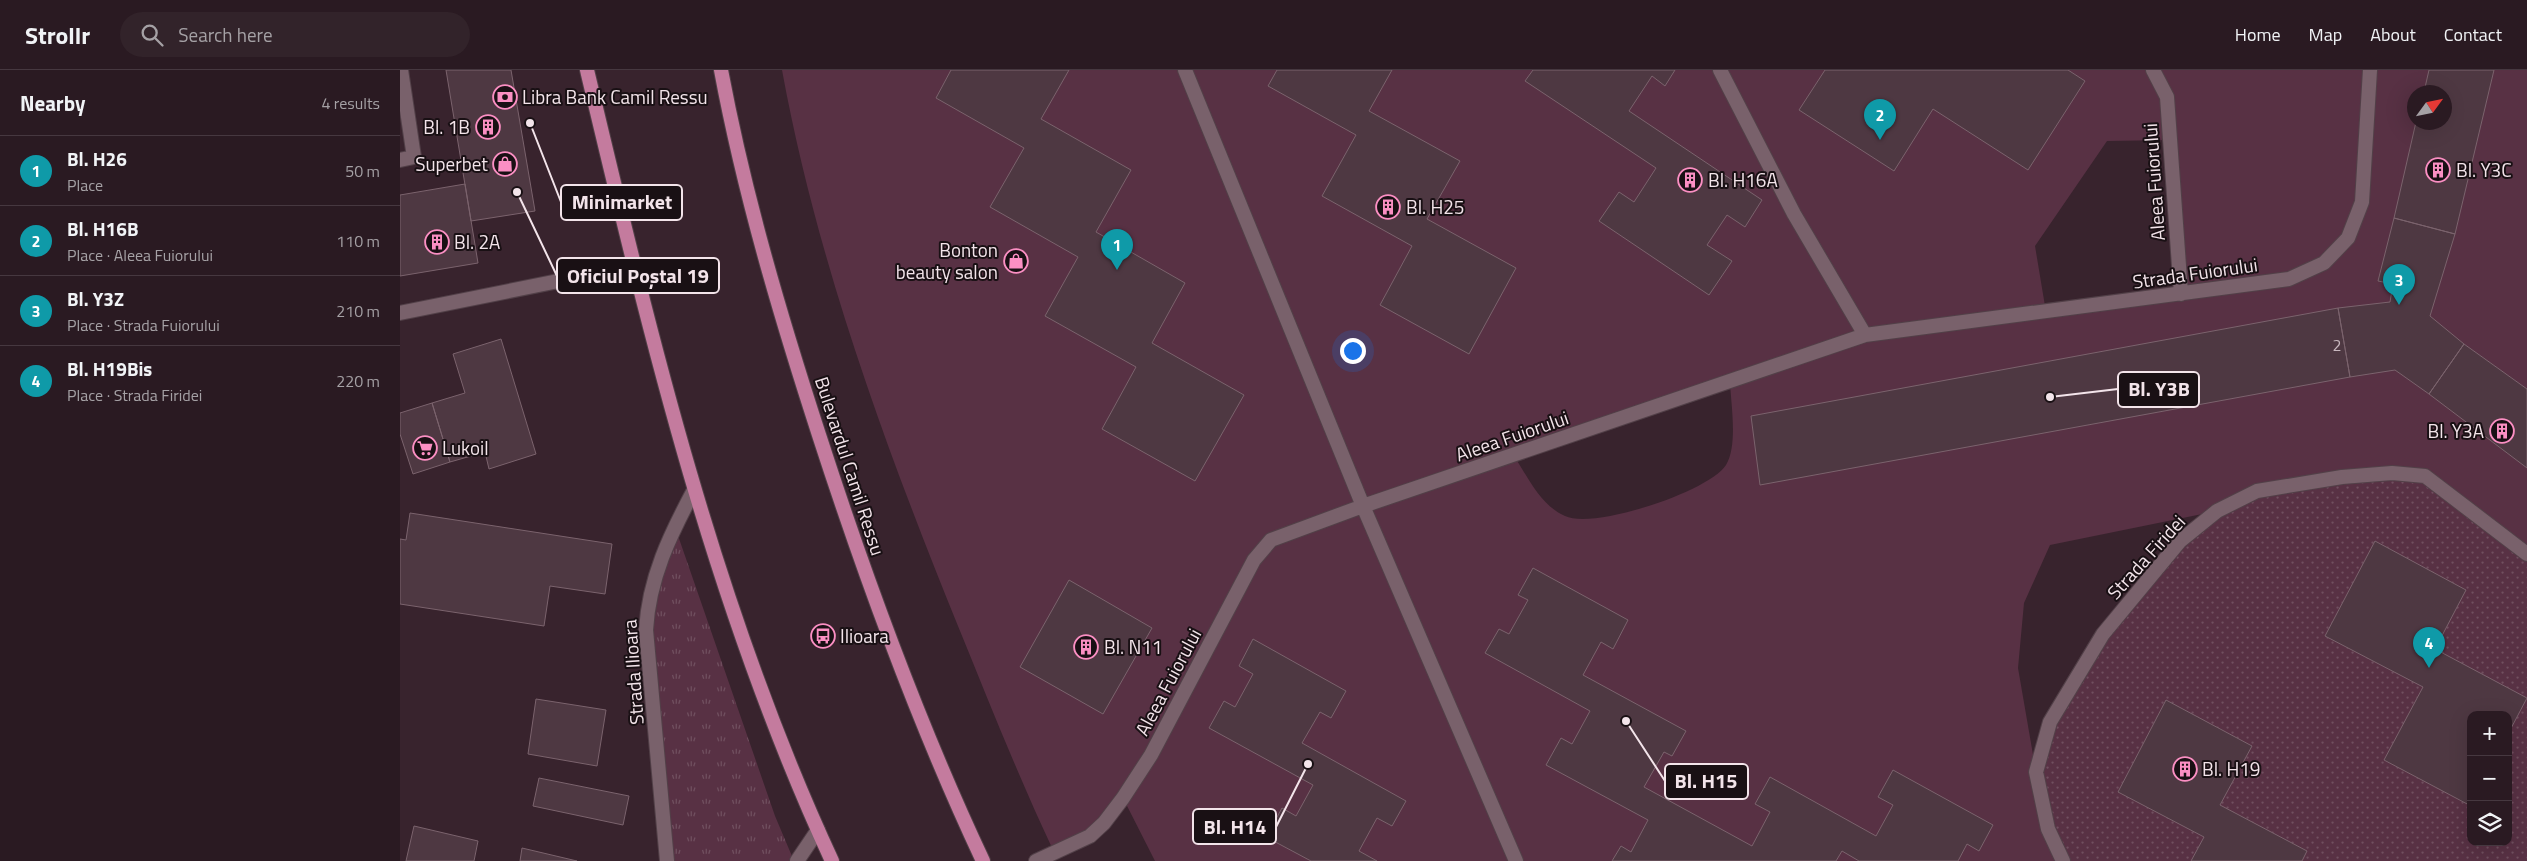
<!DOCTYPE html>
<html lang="en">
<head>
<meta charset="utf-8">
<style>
  :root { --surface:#2a1a22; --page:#32232a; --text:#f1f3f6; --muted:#a5a1a5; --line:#463840; --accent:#fb8fc3 }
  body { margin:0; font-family:"Titillium Web",sans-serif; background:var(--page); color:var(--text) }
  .controls { position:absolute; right:15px; bottom:15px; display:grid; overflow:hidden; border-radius:10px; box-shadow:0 5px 20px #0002 }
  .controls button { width:45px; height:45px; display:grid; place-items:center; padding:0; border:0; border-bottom:1px solid var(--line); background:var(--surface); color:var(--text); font:25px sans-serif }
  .compass { position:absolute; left:2007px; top:15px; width:45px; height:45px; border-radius:50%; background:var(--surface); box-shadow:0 5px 20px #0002; rotate:57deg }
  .you { position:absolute; left:952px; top:280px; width:18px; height:18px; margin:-12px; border:4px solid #fff; border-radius:50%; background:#1a73e8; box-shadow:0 0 0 8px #1a73e833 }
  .badge { display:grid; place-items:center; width:32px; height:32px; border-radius:50%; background:var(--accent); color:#fff; font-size:16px; font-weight:700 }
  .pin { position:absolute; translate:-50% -41px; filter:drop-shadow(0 1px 2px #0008) }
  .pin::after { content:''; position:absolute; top:26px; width:18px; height:15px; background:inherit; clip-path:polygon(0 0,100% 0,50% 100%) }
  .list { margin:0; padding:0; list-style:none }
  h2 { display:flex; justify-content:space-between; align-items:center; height:65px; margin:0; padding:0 20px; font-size:21px }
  h2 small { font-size:16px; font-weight:400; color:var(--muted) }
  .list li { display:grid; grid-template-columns:32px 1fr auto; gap:15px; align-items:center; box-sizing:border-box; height:70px; padding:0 20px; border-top:1px solid var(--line) }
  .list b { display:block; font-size:19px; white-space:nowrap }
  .list p { margin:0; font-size:16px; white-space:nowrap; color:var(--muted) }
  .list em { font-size:16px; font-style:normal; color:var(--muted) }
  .icon { flex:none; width:28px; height:28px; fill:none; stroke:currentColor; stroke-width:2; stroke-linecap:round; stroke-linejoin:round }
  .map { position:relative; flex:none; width:2127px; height:791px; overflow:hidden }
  header { display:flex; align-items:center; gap:30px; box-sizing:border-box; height:70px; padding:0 25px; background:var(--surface); border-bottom:1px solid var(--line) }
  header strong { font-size:24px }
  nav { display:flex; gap:28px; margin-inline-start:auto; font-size:18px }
  .search { width:350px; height:45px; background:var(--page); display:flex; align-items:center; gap:12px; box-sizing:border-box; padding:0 18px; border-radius:28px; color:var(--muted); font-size:19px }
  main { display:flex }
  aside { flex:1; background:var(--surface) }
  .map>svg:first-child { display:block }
</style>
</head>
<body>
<header>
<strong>Strollr</strong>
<div class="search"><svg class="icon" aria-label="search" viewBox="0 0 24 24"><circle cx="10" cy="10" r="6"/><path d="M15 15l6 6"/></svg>Search here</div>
<nav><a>Home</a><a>Map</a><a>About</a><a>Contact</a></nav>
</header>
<main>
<aside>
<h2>Nearby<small>4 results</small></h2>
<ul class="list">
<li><span class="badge" style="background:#0f9aa8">1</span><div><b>Bl. H26</b><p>Place</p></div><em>50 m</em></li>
<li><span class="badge" style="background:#0f9aa8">2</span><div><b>Bl. H16B</b><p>Place · Aleea Fuiorului</p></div><em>110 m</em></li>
<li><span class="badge" style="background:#0f9aa8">3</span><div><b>Bl. Y3Z</b><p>Place · Strada Fuiorului</p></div><em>210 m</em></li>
<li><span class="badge" style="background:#0f9aa8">4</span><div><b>Bl. H19Bis</b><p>Place · Strada Firidei</p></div><em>220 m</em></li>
</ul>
</aside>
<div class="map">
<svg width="2127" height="791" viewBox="0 0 2127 791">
  <defs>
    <pattern id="grass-dots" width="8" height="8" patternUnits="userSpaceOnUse" patternTransform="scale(1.25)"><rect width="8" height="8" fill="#583144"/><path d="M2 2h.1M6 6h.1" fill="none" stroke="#704f5f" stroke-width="1.8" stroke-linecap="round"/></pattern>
    <pattern id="park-tufts" width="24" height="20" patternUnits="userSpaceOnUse" patternTransform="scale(1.25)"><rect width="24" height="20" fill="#583144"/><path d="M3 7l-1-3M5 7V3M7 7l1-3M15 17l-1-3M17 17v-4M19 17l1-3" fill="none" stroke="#704f5f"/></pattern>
  </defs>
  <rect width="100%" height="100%" fill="#38232d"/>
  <path fill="url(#grass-dots)" fill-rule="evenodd" d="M2025 406 2127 484V791H1663L1636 702 1650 652 1703 564 1780 471 1857 421ZM2071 645H2108V772H2071Z"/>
  <path fill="url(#park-tufts)" d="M275 457 375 746 394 791H267L246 560Z"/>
  <path fill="#583144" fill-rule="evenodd" d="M382 0H2127V484L2025 406 1857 421 1817 441 1650 475 1624 533 1618 598 1636 702 1663 791H755L723 728 704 753 654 782C619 708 589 632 558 556 485 376 417 191 382 0ZM2014 22H2044V52H2014ZM1770 70 1780 224 1646 242 1635 176 1707 71ZM1330 312C1331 335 1338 375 1326 395 1310 421 1194 460 1165 446 1140 435 1128 407 1114 386Z"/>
  <path fill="#4e3842" stroke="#7b636d" d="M46 0H111L135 141 71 151Z
    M551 0H669L641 49 731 100 696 162 785 213 752 273 844 325 795 411 702 359 736 297 645 246 678 187 590 137 624 78 536 28Z
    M877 0H992L969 41 1060 91 1027 149 1116 198 1069 284 980 235 1012 176 922 126 956 65 868 16Z
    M1133 0H1275L1265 16 1252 6 1229 41 1362 130 1345 157 1327 145 1307 175 1332 191 1309 225 1199 151 1219 122 1234 132 1256 98 1125 11Z
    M1425 0H1668L1685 11 1628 100 1533 39 1494 101 1399 40Z
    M2029 0H2094L2055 164 1994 148 2016 52H2044V22H2024Z
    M65 114 78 193 0 206V125Z
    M1994 148 2055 164 2030 246 2064 274 2029 324 1995 300 1950 307 1938 238 1990 232 1993 214 1978 211Z
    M1938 238 1950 307 1360 415 1351 346Z
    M101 269 136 384 89 399 85 382 50 392 32 333 65 323 53 284Z
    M2064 274 2127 319V398L2029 324Z
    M32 333 50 392 13 404 0 364V343Z
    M10 443 212 474 205 524 150 516 144 556 0 534V469L6 470Z
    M1975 471 2066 520 2035 579 2127 628 2108 664V645H2071V736L1984 690 2023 617 1925 566Z
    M1133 498 1228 550 1213 579 1201 572 1183 605 1286 661 1272 686 1264 682 1244 717 1352 776 1370 742 1355 734 1370 707 1476 766 1493 735 1478 727 1493 700 1593 755 1579 781 1567 774 1558 791H1459L1442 781 1436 791H1212L1221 776 1231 782 1248 750 1146 695 1161 668 1172 674 1190 641 1085 583 1099 559 1109 564 1128 530 1118 525Z
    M669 510 752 558 703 644 620 597Z
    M853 569 946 621 931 648 920 642 902 673 1006 731 992 756 977 748 959 781 977 791H911L866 767 882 738 896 746 913 715 809 658 824 631 835 637 853 604 839 596Z
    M136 629 206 640 197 696 128 684Z
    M1766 630 1852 676 1820 735 1907 781 1902 791H1791L1804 767 1718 722Z
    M139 708 229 726 223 755 133 736Z
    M14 756 78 771 74 791H6Z
    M122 778 177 791H120Z"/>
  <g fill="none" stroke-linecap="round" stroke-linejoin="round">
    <g stroke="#524048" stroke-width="16">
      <path id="service" d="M0 90 14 87 1 0"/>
    </g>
    <g stroke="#524048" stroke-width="16">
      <path id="minor" d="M785 0 963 436 1116 791
        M1320 0 1394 144 1465 265
        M1753 0 1767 27 1781 224
        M0 243 233 196
        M267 791 246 560C249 508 270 465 294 420
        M397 791 418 760
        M636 791 690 766 704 753 723 728 751 685 854 490 871 470 963 436 1465 265 1889 209 1924 193 1948 168 1962 132 1970 0
        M1663 791 1648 759 1636 702 1650 652 1703 564 1780 471 1817 441 1857 421 1942 407 1992 403 2025 406 2127 484"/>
    </g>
    <g stroke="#524048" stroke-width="16">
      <path id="primary" d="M187 0C251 269 315 539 432 791
        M321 0C344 123 380 245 419 365 466 510 518 653 583 791"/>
    </g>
    <use href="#service" stroke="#79616b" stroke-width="14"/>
    <use href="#minor" stroke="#79616b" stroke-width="14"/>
    <use href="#primary" stroke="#c47b9e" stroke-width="14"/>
  </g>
  <defs>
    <g id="bank-ring" transform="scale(1.25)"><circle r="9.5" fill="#191014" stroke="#fb8fc3" stroke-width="1.5"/><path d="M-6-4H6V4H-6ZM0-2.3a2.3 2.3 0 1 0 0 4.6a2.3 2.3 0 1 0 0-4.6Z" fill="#fb8fc3"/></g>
    <g id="building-ring" transform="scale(1.25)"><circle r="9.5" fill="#191014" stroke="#fb8fc3" stroke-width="1.5"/><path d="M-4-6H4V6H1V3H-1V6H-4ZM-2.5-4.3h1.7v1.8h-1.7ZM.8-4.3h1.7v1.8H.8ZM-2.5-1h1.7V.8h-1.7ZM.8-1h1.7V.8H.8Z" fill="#fb8fc3"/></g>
    <g id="shop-ring" transform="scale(1.25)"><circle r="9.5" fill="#191014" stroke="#fb8fc3" stroke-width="1.5"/><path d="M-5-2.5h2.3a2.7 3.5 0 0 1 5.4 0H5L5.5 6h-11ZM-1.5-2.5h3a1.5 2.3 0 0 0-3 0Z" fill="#fb8fc3"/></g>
    <g id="supermarket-ring" transform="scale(1.25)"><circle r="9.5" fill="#191014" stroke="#fb8fc3" stroke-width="1.5"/><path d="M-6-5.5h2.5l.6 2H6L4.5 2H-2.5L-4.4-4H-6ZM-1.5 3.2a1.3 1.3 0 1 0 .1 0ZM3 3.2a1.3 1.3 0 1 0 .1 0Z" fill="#fb8fc3"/></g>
    <g id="bus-ring" transform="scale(1.25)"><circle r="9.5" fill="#191014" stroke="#fb8fc3" stroke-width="1.5"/><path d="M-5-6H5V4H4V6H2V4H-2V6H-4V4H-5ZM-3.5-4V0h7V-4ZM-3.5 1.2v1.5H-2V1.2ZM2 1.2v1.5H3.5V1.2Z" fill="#fb8fc3"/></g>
  </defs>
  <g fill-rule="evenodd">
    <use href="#bank-ring" x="105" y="27"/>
    <use href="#building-ring" x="88" y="57"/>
    <use href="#shop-ring" x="105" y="94"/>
    <use href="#building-ring" x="2038" y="100"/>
    <use href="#building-ring" x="1290" y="110"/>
    <use href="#building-ring" x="988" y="137"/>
    <use href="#building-ring" x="37" y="172"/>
    <use href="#shop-ring" x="616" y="191"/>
    <use href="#building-ring" x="2102" y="361"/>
    <use href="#supermarket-ring" x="25" y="378"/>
    <use href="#bus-ring" x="423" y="566"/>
    <use href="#building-ring" x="686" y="577"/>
    <use href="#building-ring" x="1785" y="699"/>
  </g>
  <g text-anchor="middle" stroke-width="4" stroke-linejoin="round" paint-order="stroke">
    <g font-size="16" fill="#cab9c0">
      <text x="1937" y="281">2</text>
    </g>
    <g font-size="19" fill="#f3e4ea" stroke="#191014" text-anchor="start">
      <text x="122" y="34">Libra Bank Camil Ressu</text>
      <text x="70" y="64" text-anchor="end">Bl. 1B</text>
      <text x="88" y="101" text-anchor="end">Superbet</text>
      <text x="2056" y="107">Bl. Y3C</text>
      <text x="1308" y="117">Bl. H16A</text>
      <text x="1006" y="144">Bl. H25</text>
      <text x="54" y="179">Bl. 2A</text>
      <text x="598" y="187" text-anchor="end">Bonton<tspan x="598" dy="22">beauty salon</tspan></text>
      <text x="2084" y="368" text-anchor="end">Bl. Y3A</text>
      <text x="42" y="385">Lukoil</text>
      <text x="440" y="573">Ilioara</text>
      <text x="704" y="584">Bl. N11</text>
      <text x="1802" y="706">Bl. H19</text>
    </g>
    <g font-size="19" fill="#f3e4ea" stroke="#191014">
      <text transform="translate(1754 112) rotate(-94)" y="7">Aleea Fuiorului</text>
      <text transform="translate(1795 203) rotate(-8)" y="7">Strada Fuiorului</text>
      <text transform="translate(1112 366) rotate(-19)" y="7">Aleea Fuiorului</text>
      <text transform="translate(450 396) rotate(72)" y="7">Bulevardul Camil Ressu</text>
      <text transform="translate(1746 487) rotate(-48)" y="7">Strada Firidei</text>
      <text transform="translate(233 602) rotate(-94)" y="7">Strada Ilioara</text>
      <text transform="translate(768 612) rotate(-62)" y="7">Aleea Fuiorului</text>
    </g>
  </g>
  <path fill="none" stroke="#f3e4ea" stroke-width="2" d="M130 53L161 132M117 122L157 206M1650 327L1718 319M1226 651L1265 711M908 694L876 757"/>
  <g fill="#f3e4ea" stroke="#191014" stroke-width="2">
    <circle cx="130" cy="53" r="5"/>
    <circle cx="117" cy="122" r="5"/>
    <circle cx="1650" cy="327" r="5"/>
    <circle cx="1226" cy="651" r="5"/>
    <circle cx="908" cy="694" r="5"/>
  </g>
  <g fill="#191014" stroke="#f3e4ea" stroke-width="2">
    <rect x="161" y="115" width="121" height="35" rx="5"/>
    <rect x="157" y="188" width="162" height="35" rx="5"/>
    <rect x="1718" y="302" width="81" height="35" rx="5"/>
    <rect x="1265" y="694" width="83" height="35" rx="5"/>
    <rect x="793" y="739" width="83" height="35" rx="5"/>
  </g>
  <g font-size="20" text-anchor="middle" font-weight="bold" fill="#f3e4ea">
    <text x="222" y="139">Minimarket</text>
    <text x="238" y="213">Oficiul Poștal 19</text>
    <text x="1759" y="326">Bl. Y3B</text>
    <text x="1306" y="718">Bl. H15</text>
    <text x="835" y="764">Bl. H14</text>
  </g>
</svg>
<div class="controls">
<button>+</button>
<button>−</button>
<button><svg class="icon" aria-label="layers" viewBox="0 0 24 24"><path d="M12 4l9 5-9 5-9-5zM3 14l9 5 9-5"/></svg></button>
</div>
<svg class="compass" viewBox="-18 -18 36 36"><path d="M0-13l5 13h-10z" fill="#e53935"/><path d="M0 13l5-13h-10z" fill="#a5a1a5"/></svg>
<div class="you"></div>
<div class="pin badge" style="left:717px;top:200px;background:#0f9aa8">1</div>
<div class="pin badge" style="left:1480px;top:70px;background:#0f9aa8">2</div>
<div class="pin badge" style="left:1999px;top:235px;background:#0f9aa8">3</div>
<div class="pin badge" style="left:2029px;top:598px;background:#0f9aa8">4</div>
</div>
</main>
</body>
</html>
